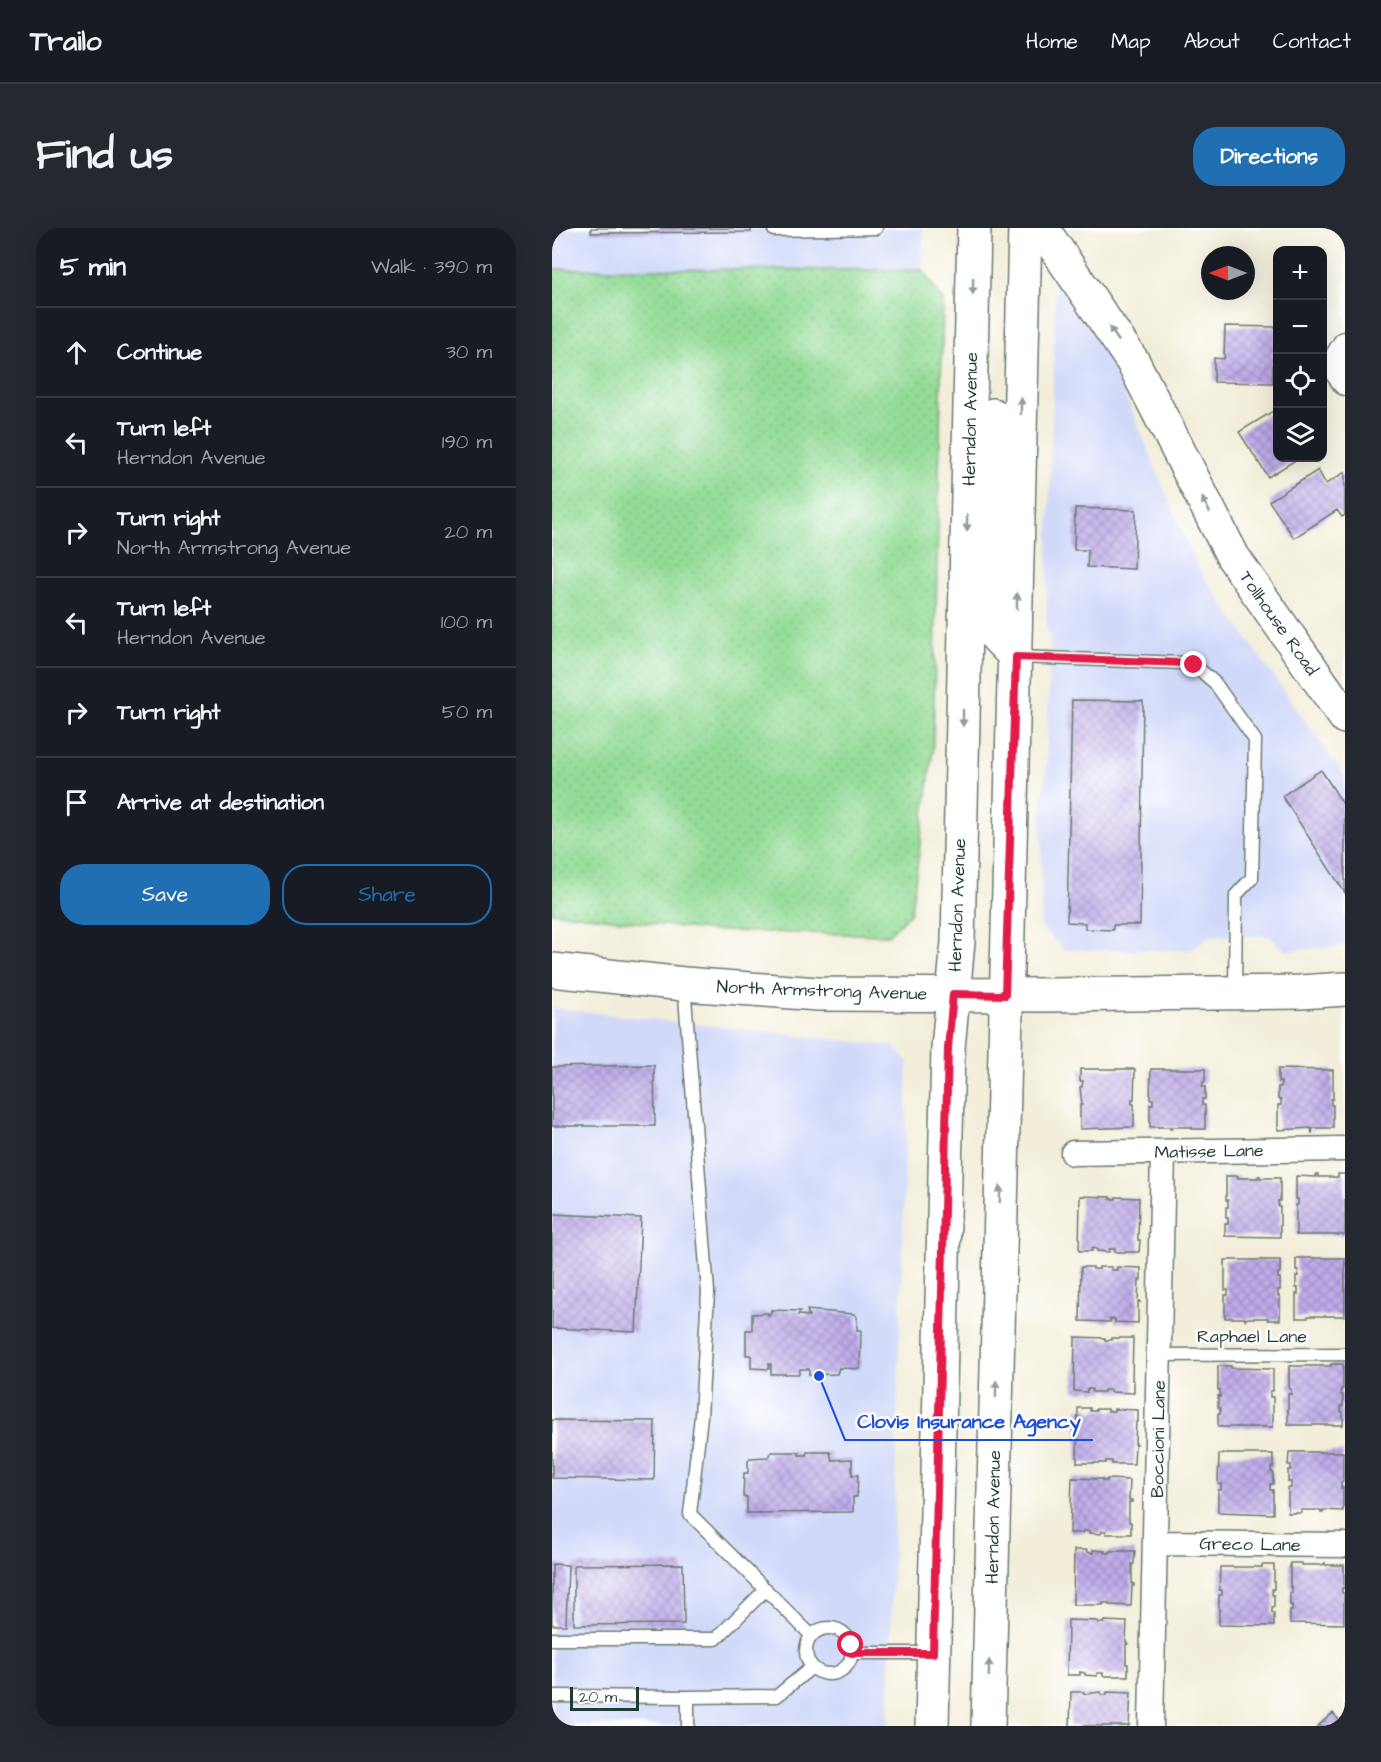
<!DOCTYPE html>
<html lang="en">
<head>
<meta charset="utf-8">
<style>
  :root { --surface:#171b24; --page:#242831; --text:#f1f3f6; --muted:#9ea1a6; --line:#363941; --accent:#1f6fb2 }
  body { margin:0; font-family:"Architects Daughter",sans-serif; background:var(--page); color:var(--text) }
  .controls { position:absolute; right:18px; top:18px; display:grid; overflow:hidden; border-radius:12px; box-shadow:0 6px 24px #0002 }
  .controls button { width:54px; height:54px; display:grid; place-items:center; padding:0; border:0; border-bottom:2px solid var(--line); background:var(--surface); color:var(--text); font:30px sans-serif }
  .compass { position:absolute; left:649px; top:18px; width:54px; height:54px; border-radius:50%; background:var(--surface); box-shadow:0 6px 24px #0002; rotate:270deg }
  .scale { position:absolute; left:18px; bottom:15px; width:69px; box-sizing:border-box; padding-left:6px; border:3px solid #1f3d34; border-top:0; font-size:16px; line-height:21px; white-space:nowrap; color:#1f3d34; -webkit-text-stroke:4px #fff; paint-order:stroke }
  .stop { position:absolute; width:18px; height:18px; margin:-14px; border:4px solid #e11d48; border-radius:50%; background:#fff }
  .stop.end { background:#e11d48; border-color:#fff; box-shadow:0 2px 6px #0008 }
  .list { margin:0; padding:0; list-style:none }
  h2 { display:flex; justify-content:space-between; align-items:center; height:78px; margin:0; padding:0 24px; font-size:26px }
  h2 small { font-size:20px; font-weight:400; color:var(--muted) }
  .list li { display:grid; grid-template-columns:39px 1fr auto; gap:18px; align-items:center; box-sizing:border-box; height:90px; padding:0 24px; border-top:2px solid var(--line) }
  .list b { display:block; font-size:22px; white-space:nowrap }
  .list p { margin:0; font-size:20px; white-space:nowrap; color:var(--muted) }
  .list em { font-size:20px; font-style:normal; color:var(--muted) }
  .actions { display:flex; gap:12px; padding:18px 24px }
  .actions a { flex:1; padding:14px 0; border:2px solid var(--accent); border-radius:24px; text-align:center; font-size:21px; color:var(--accent) }
  .actions .main { background:var(--accent); color:#fff }
  .icon { flex:none; width:33px; height:33px; fill:none; stroke:currentColor; stroke-width:2; stroke-linecap:round; stroke-linejoin:round }
  .map { position:relative; flex:none; width:793px; height:1498px; overflow:hidden; border-radius:24px }
  header { display:flex; align-items:center; gap:36px; box-sizing:border-box; height:84px; padding:0 30px; background:var(--surface); border-bottom:2px solid var(--line) }
  header strong { font-size:28px }
  nav { display:flex; gap:33px; margin-inline-start:auto; font-size:21px }
  .intro { display:flex; align-items:center; justify-content:space-between; box-sizing:border-box; height:144px; padding:0 36px }
  h1 { margin:0; font-size:42px }
  .button { padding:15px 27px; border-radius:24px; background:var(--accent); color:#fff; font-size:21px; font-weight:700 }
  main { display:flex; gap:36px; padding:0 36px }
  aside { flex:1; background:var(--surface); border-radius:24px; box-shadow:0 6px 24px #0002 }
  .map>svg:first-child { display:block }
</style>
</head>
<body>
<header>
<strong>Trailo</strong>
<nav><a>Home</a><a>Map</a><a>About</a><a>Contact</a></nav>
</header>
<div class="intro"><h1>Find us</h1><a class="button">Directions</a></div>
<main>
<aside>
<h2>5 min<small>Walk · 390 m</small></h2>
<ul class="list">
<li><svg class="icon" aria-label="ahead" viewBox="0 0 24 24"><path d="M12 20V5M6 11l6-6 6 6"/></svg><div><b>Continue</b></div><em>30 m</em></li>
<li><svg class="icon" aria-label="left" viewBox="0 0 24 24"><path d="M17 20v-9H6M10 6l-5 5 5 5"/></svg><div><b>Turn left</b><p>Herndon Avenue</p></div><em>190 m</em></li>
<li><svg class="icon" aria-label="right" viewBox="0 0 24 24"><path d="M7 20v-9h11M14 6l5 5-5 5"/></svg><div><b>Turn right</b><p>North Armstrong Avenue</p></div><em>20 m</em></li>
<li><svg class="icon" aria-label="left" viewBox="0 0 24 24"><path d="M17 20v-9H6M10 6l-5 5 5 5"/></svg><div><b>Turn left</b><p>Herndon Avenue</p></div><em>100 m</em></li>
<li><svg class="icon" aria-label="right" viewBox="0 0 24 24"><path d="M7 20v-9h11M14 6l5 5-5 5"/></svg><div><b>Turn right</b></div><em>50 m</em></li>
<li><svg class="icon" aria-label="arrive" viewBox="0 0 24 24"><path d="M6 21V4h12l-3 4 3 4H6"/></svg><div><b>Arrive at destination</b></div></li>
</ul>
<div class="actions"><a class="main">Save</a><a>Share</a></div>
</aside>
<div class="map">
<svg width="793" height="1498" viewBox="0 0 793 1498">
  <defs>
    <pattern id="grass-dots" width="8" height="8" patternUnits="userSpaceOnUse" patternTransform="scale(1.5)"><rect width="8" height="8" fill="#93db96"/><path d="M2 2h.1M6 6h.1" fill="none" stroke="#7ebd82" stroke-width="1.8" stroke-linecap="round"/></pattern>
    <pattern id="building-cross-hatch" width="8" height="8" patternUnits="userSpaceOnUse" patternTransform="scale(1.5)"><rect width="8" height="8" fill="#bfabea"/><path d="M0 0l8 8M0 8l8-8" fill="none" stroke="#9b8cbe"/></pattern>
  </defs>
  <rect width="100%" height="100%" fill="#fff"/>
  <filter id="ink" filterUnits="userSpaceOnUse"><feTurbulence type="fractalNoise" baseFrequency=".0167" numOctaves="2"/><feDisplacementMap in="SourceGraphic" scale="12" xChannelSelector="R" yChannelSelector="G"/><feConvolveMatrix kernelMatrix="1 2 1 2 8 2 1 2 1" color-interpolation-filters="sRGB"/></filter>
  <filter id="wash" filterUnits="userSpaceOnUse"><feTurbulence type="fractalNoise" baseFrequency=".008" numOctaves="4" result="noise"/><feDisplacementMap in="SourceGraphic" scale="24" xChannelSelector="R" yChannelSelector="G"/><feGaussianBlur stdDeviation="1.35" result="paint"/><feColorMatrix in="noise" values="0 0 0 0 0 0 0 0 0 0 0 0 0 0 0 0 0 1.4 0 .05"/><feComposite in="paint" operator="in"/></filter>
  <g filter="url(#wash)">
    <rect width="100%" height="100%" fill="#f3eeda"/>
    <path fill="#d1d9f9" d="M0 0H371L370 42 0 41Z
      M504 49 559 133 645 339 793 550V718L733 723 718 708H656L640 722H512L489 699 490 571 494 546 498 408 494 401Z
      M0 780 341 818 356 834 336 1498H0Z"/>
    <path fill="url(#grass-dots)" stroke="#598c65" stroke-width="1.5" d="M0 41 370 42 391 72 381 521 359 684 336 707 162 703 0 684Z"/>
    <g id="blocks">
      <path fill="url(#building-cross-hatch)" d="M39 0H199V4L39 5Z
        M673 98 726 99V126H721V155L662 154V130L672 131Z
        M726 180V230H747L716 249 687 204Z
        M766 242 774 256 793 244V287L790 289 785 282 742 310 717 273Z
        M523 280 584 282 582 341 535 339 536 322H522Z
        M520 472 591 473 588 697H561V702L533 701V695L515 694Z
        M769 542 793 579V665L730 568Z
        M102 837 103 898H0V839Z
        M528 841H583L582 871H580V876H582V899L528 901V877H530L528 859H530L531 853H528Z
        M599 841H653V854H651L650 859H653V871H650V877H653V901H640V899H620V901H618V899H598V876H601V871H598Z
        M726 841 781 842V871H779V877H781V900H761L760 906 759 900 726 902V877H729V871H726V859H729V854H726Z
        M764 946H766V949H786V946H793V1007H744V977H746V971H744V948L764 949Z
        M674 948H686V950H706V948H708V950H728V973H726V979H728V1009L673 1008V996H676V990H674V979H676V972H674Z
        M528 968 558 969V971H564V969L587 970 586 1012H588L587 1024H563V1021H557V1024L545 1023V1021L540 1020V1023H527Z
        M0 986 89 990 84 1104 0 1100Z
        M744 1030H793V1088H756V1090H744V1066H746V1060H744V1048H746V1042H744Z
        M673 1032H728V1045H726V1050H728V1062H726V1068H728V1092H716V1090H696L693 1092V1090H673V1067H676V1062H673Z
        M529 1039H541V1041H547V1039H559V1042H565V1039L589 1040V1052H587L586 1072 588 1074H586V1095L563 1094V1091H558V1094L528 1093Z
        M219 1082 248 1083 246 1087 257 1088 255 1082 302 1086 305 1089V1102H309L308 1141 287 1140 285 1146 257 1147V1141H248L247 1146H219V1136H217V1141L199 1140V1127H194V1102H200V1086L216 1085V1087H218Z
        M523 1109 553 1110V1112H559V1110H581L580 1152 582 1153V1165L558 1164V1162H552V1164H540V1161H535V1164L522 1163Z
        M779 1136H791V1161H789V1167H791V1178H789V1184H791V1197H736V1166H739V1161H737V1138H779Z
        M666 1138H679V1140L721 1141V1163H718V1169H721V1199H666V1186H668V1180H666V1168L668 1169V1162H666Z
        M526 1180H538V1183H544V1181H556V1183H562V1181L586 1182V1194H584L583 1214 585 1216H583L582 1236H560V1233H554V1235H525Z
        M0 1192 103 1193 102 1252 0 1250Z
        M219 1224H247V1227H254L255 1224H278L280 1232 300 1231V1247H306L305 1269H301V1284L195 1285V1269H191L192 1245H196V1233L198 1230 216 1229Z
        M737 1224H791V1254H789V1260H791V1283L771 1282V1285H769V1282H749V1285H736V1260H739V1254H736V1242H739V1237H736Z
        M667 1226H721V1239H719V1244H721V1256H718V1262H721V1286L666 1284V1262H669V1256H666Z
        M520 1250 550 1251V1253H555V1251L578 1252 577 1272H580V1274H577V1294H579V1306H554V1303H550L549 1306 537 1305V1303H531V1305H518Z
        M522 1322H535V1324L541 1325V1322L553 1323 552 1325H558V1323H583L582 1336H580V1356H582V1358H580L579 1378 557 1377V1375H551V1377H521Z
        M738 1335H750V1337H770L773 1335V1337H792V1360H790V1365H792V1396L738 1395V1383H740V1377H738V1365H740V1359H738Z
        M0 1336 16 1337 14 1397H0Z
        M131 1336 132 1396 22 1397V1337Z
        M710 1337H722V1361H720V1367H722V1379H720V1385H722V1398L667 1397V1367H670V1362H667L668 1339H710Z
        M516 1392 546 1393V1395H552V1393L575 1394 574 1414 576 1416H574V1436H576V1448H551V1445H545V1448L533 1447V1445L528 1444V1447H515Z
        M519 1464H532V1466L549 1464V1467H555V1464L579 1465 577 1498H518Z
        M781 1485 792 1498H766Z"/>
    </g>
  </g>
  <g filter="url(#ink)">
    <use href="#blocks" fill-opacity="0" stroke="#697b6e" stroke-width="1.5"/>
    <g fill="none" stroke-linecap="round" stroke-linejoin="round">
      <g stroke="#697b6e" stroke-width="15">
        <path id="lane" d="M222 2 324 0
          M466 429 632 435 642 437 663 455 703 512 700 650 684 667 683 764
          M132 756 156 1064 149 1188 138 1286 260 1408
          M608 1127 793 1126
          M254 1423a23 23 0 1 1 46 0a23 23 0 1 1-46 0Z
          M0 1411H164L214 1361
          M300 1425H380
          M0 1468 136 1469V1498
          M136 1469 225 1468 260 1439"/>
      </g>
      <g stroke="#697b6e" stroke-width="27">
        <path id="street" d="M793 116 780 137 793 155
          M521 925 793 921
          M604 1315 793 1317
          M599 1498 611 924"/>
      </g>
      <g stroke="#697b6e" stroke-width="36">
        <path id="secondary" d="M490 0 581 134 681 329 793 489
          M0 742 132 756 266 766 496 767 748 764 793 761"/>
      </g>
      <g stroke="#697b6e" stroke-width="36">
        <path id="primary" d="M441 187 437 401 464 429
          M380 1498 396 820 406 714 422 0
          M436 1498C447 999 463 499 473 0"/>
      </g>
      <use href="#lane" stroke="#fff" stroke-width="12"/>
      <use href="#street" stroke="#fff" stroke-width="24"/>
      <use href="#secondary" stroke="#fff" stroke-width="33"/>
      <use href="#primary" stroke="#fff" stroke-width="33"/>
    </g>
    <defs><path id="oneway-solid" d="M-6-.8H1V-3.2L6.5 0L1 3.2V.8H-6Z" transform="scale(1.5)"/></defs>
    <g fill="#8f9e9a">
      <use href="#oneway-solid" transform="translate(421 58) rotate(91)"/>
      <use href="#oneway-solid" transform="translate(562 106) rotate(-124)"/>
      <use href="#oneway-solid" transform="translate(469 178) rotate(-89)"/>
      <use href="#oneway-solid" transform="translate(654 277) rotate(-117)"/>
      <use href="#oneway-solid" transform="translate(415 295) rotate(91)"/>
      <use href="#oneway-solid" transform="translate(465 373) rotate(-89)"/>
      <use href="#oneway-solid" transform="translate(411 490) rotate(91)"/>
      <use href="#oneway-solid" transform="translate(448 966) rotate(-89)"/>
      <use href="#oneway-solid" transform="translate(444 1161) rotate(-89)"/>
      <use href="#oneway-solid" transform="translate(437 1440) rotate(-89)"/>
    </g>
  </g>
  <g fill="none" stroke-linecap="round" stroke-linejoin="round" filter="url(#ink)">
    <path stroke="#e11d48" stroke-width="8" d="M299 1417 300 1425H381L396 820 401 766 453 767 464 429 632 435 642 437"/>
  </g>
  <g text-anchor="middle" stroke-width="5" stroke-linejoin="round" paint-order="stroke">
    <g font-size="18" fill="#1f3d34" stroke="#fff">
      <text transform="translate(418 191) rotate(-89)" y="6">Herndon Avenue</text>
      <text transform="translate(727 395) rotate(55)" y="6">Tollhouse Road</text>
      <text transform="translate(405 677) rotate(-88)" y="6">Herndon Avenue</text>
      <text transform="translate(270 762) rotate(2)" y="6">North Armstrong Avenue</text>
      <text transform="translate(657 923) rotate(-1)" y="6">Matisse Lane</text>
      <text x="700" y="1114">Raphael Lane</text>
      <text transform="translate(606 1211) rotate(-89)" y="6">Boccioni Lane</text>
      <text transform="translate(441 1289) rotate(-89)" y="6">Herndon Avenue</text>
      <text transform="translate(698 1316) rotate(1)" y="6">Greco Lane</text>
    </g>
  </g>
  <path fill="none" stroke="#1d4ed8" stroke-width="2" d="M267 1148L293 1212H541"/>
  <circle fill="#1d4ed8" stroke="#fff" stroke-width="2" cx="267" cy="1148" r="6"/>
  <g font-size="20" text-anchor="middle" font-weight="bold" fill="#1d4ed8" stroke="#fff" stroke-width="5" stroke-linejoin="round" paint-order="stroke">
    <text x="417" y="1200">Clovis Insurance Agency</text>
  </g>
</svg>
<div class="controls">
<button>+</button>
<button>−</button>
<button><svg class="icon" aria-label="locate" viewBox="0 0 24 24"><circle cx="12" cy="12" r="6"/><path d="M12 2v4M12 18v4M2 12h4M18 12h4"/></svg></button>
<button><svg class="icon" aria-label="layers" viewBox="0 0 24 24"><path d="M12 4l9 5-9 5-9-5zM3 14l9 5 9-5"/></svg></button>
</div>
<svg class="compass" viewBox="-18 -18 36 36"><path d="M0-13l5 13h-10z" fill="#e53935"/><path d="M0 13l5-13h-10z" fill="#9ea1a6"/></svg>
<div class="scale">20 m</div>
<div class="stop" style="left:299px;top:1417px"></div>
<div class="stop end" style="left:642px;top:437px"></div>
</div>
</main>
</body>
</html>
